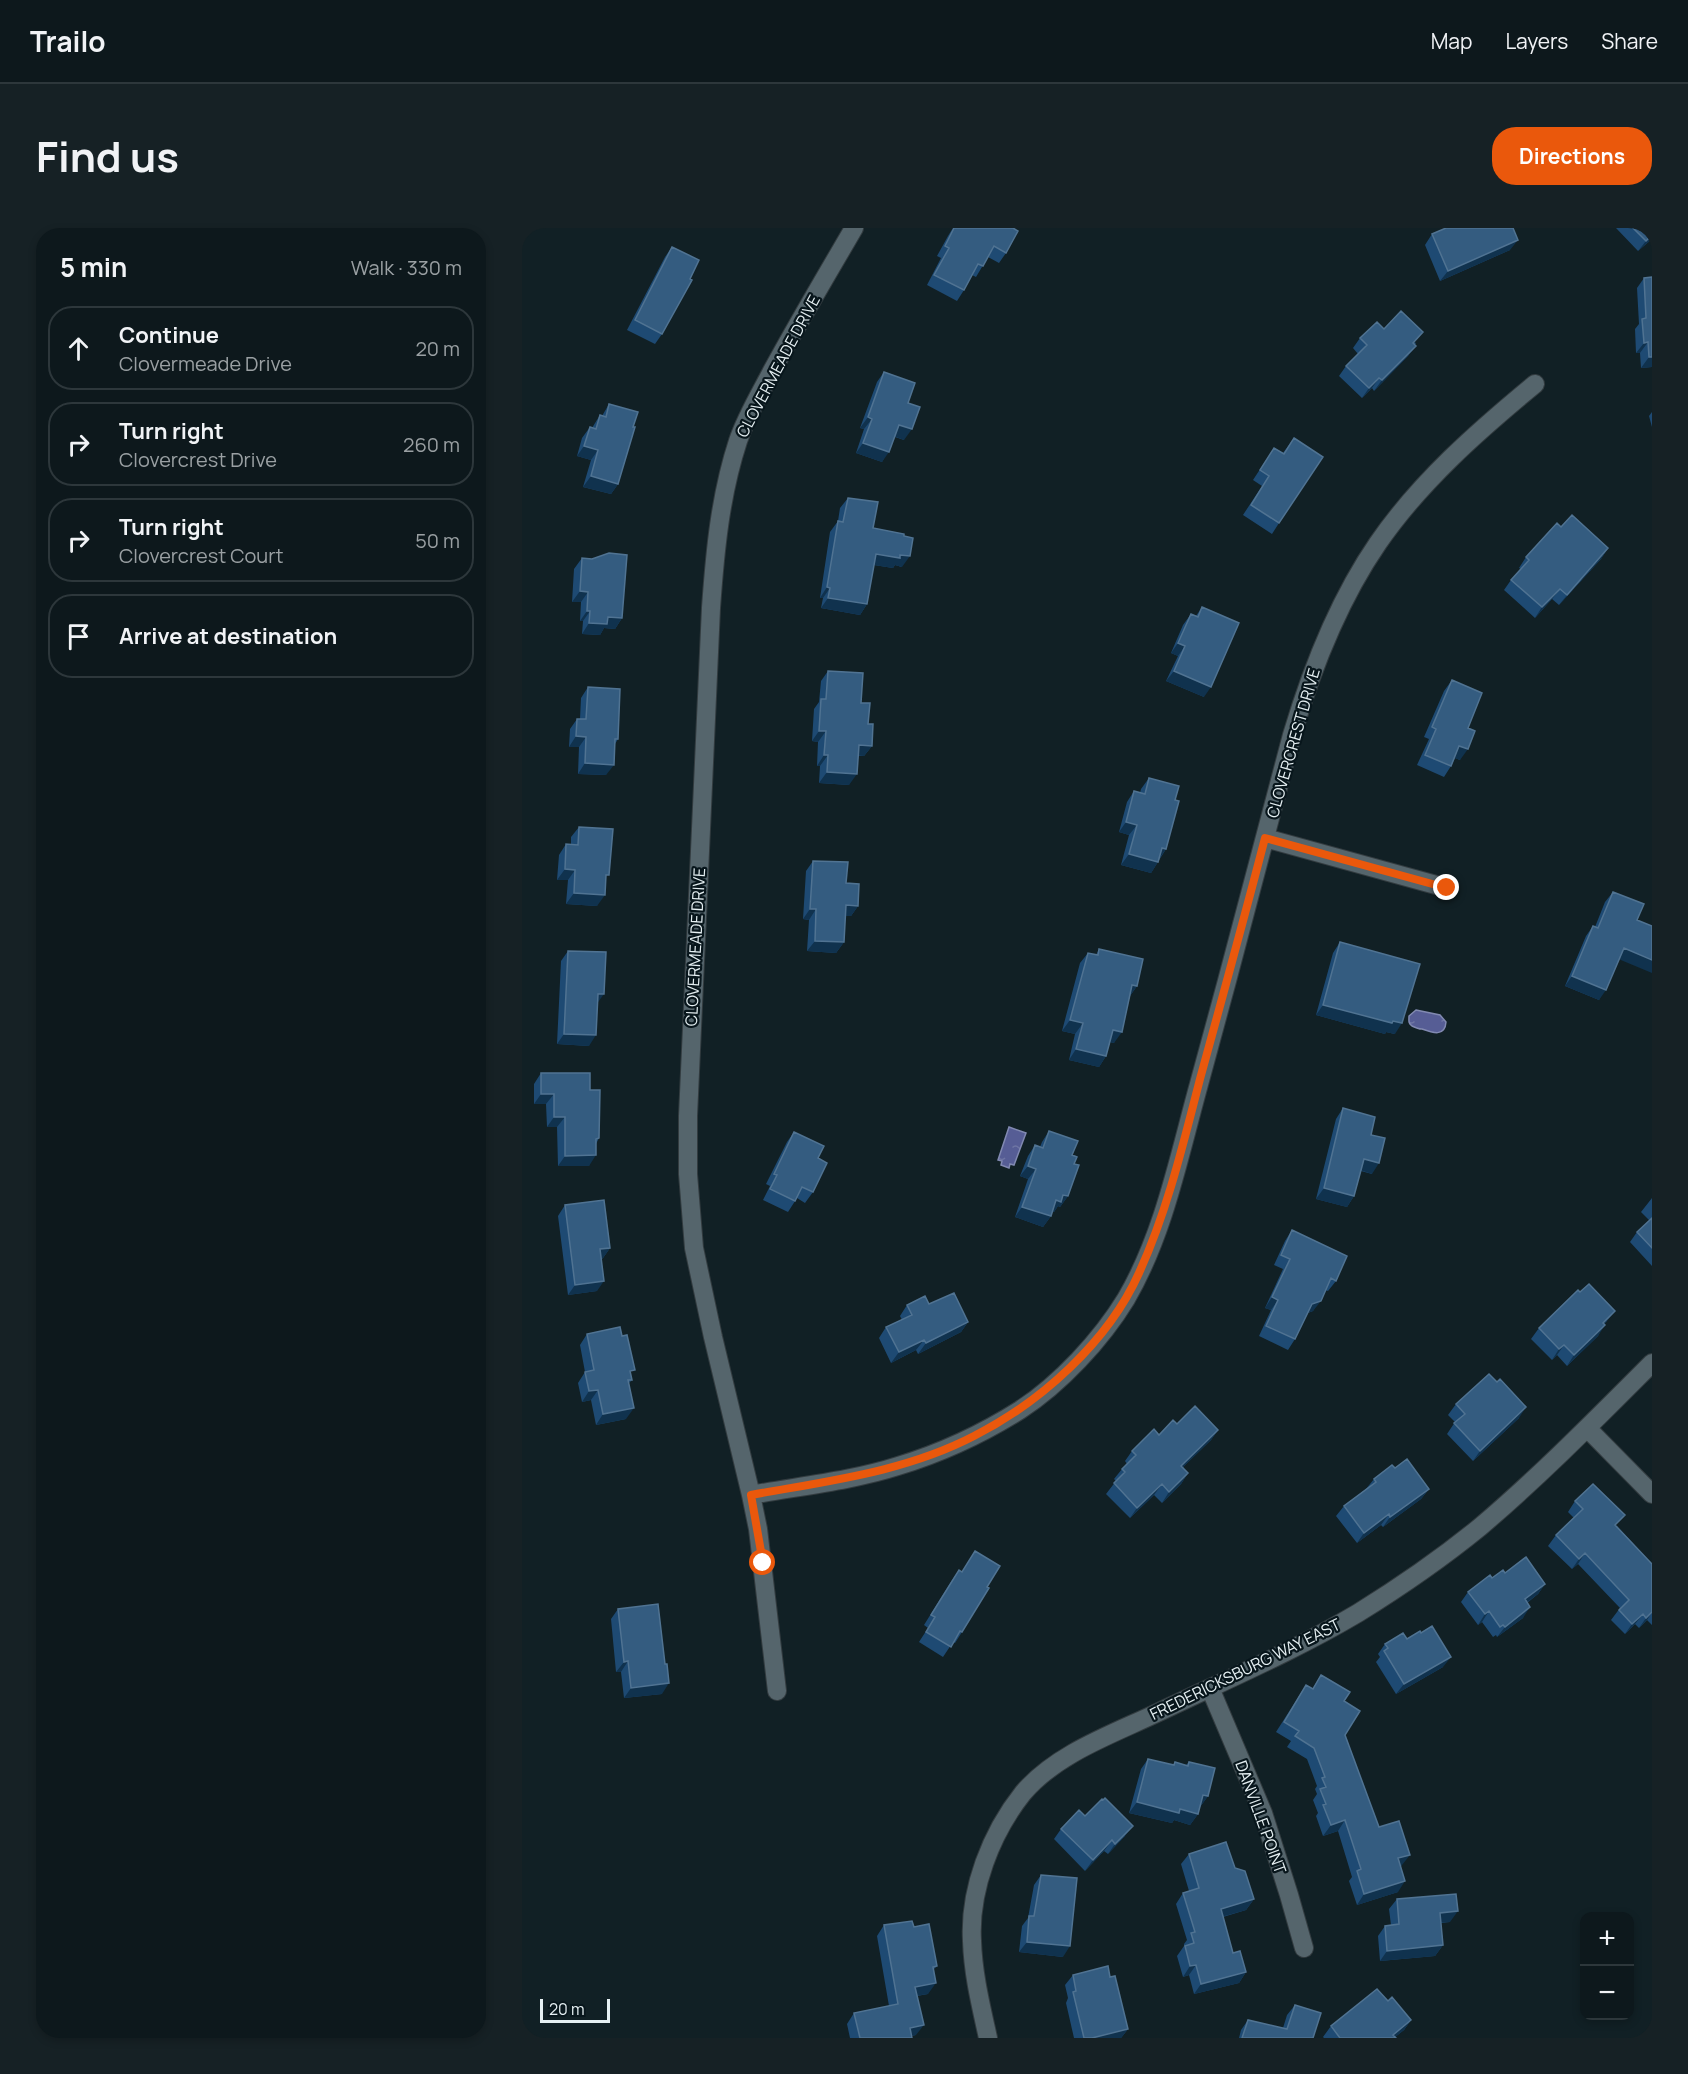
<!DOCTYPE html>
<html lang="en">
<head>
<meta charset="utf-8">
<style>
  :root { --surface:#0d181c; --page:#162125; --text:#f1f3f6; --muted:#9aa0a3; --line:#2d373b; --accent:#ea580c }
  body { margin:0; font-family:Manrope,sans-serif; background:var(--page); color:var(--text) }
  .controls { position:absolute; right:18px; bottom:18px; display:grid; overflow:hidden; border-radius:12px; box-shadow:0 3px 9px #0003 }
  .controls button { width:54px; height:54px; display:grid; place-items:center; padding:0; border:0; border-bottom:2px solid var(--line); background:var(--surface); color:var(--text); font:30px sans-serif }
  .scale { position:absolute; left:18px; bottom:15px; width:70px; box-sizing:border-box; padding-left:6px; border:3px solid #e6f0f3; border-top:0; font-size:16px; line-height:21px; white-space:nowrap; color:#e6f0f3; -webkit-text-stroke:4px #08161c; paint-order:stroke }
  .stop { position:absolute; width:18px; height:18px; margin:-14px; border:4px solid #ea580c; border-radius:50%; background:#fff }
  .stop.end { background:#ea580c; border-color:#fff; box-shadow:0 2px 6px #0008 }
  .list { margin:0; padding:0; list-style:none }
  h2 { display:flex; justify-content:space-between; align-items:center; height:78px; margin:0; padding:0 24px; font-size:26px }
  h2 small { font-size:20px; font-weight:400; color:var(--muted) }
  .list li { display:grid; grid-template-columns:39px 1fr auto; gap:18px; align-items:center; box-sizing:border-box; height:84px; margin:0 12px 12px; padding:0 12px; border:2px solid var(--line); border-radius:24px }
  .list b { display:block; font-size:22px; white-space:nowrap }
  .list p { margin:0; font-size:20px; white-space:nowrap; color:var(--muted) }
  .list em { font-size:20px; font-style:normal; color:var(--muted) }
  .icon { flex:none; width:33px; height:33px; fill:none; stroke:currentColor; stroke-width:2; stroke-linecap:round; stroke-linejoin:round }
  .map { position:relative; flex:none; width:1130px; height:1810px; overflow:hidden; border-radius:24px }
  header { display:flex; align-items:center; gap:36px; box-sizing:border-box; height:84px; padding:0 30px; background:var(--surface); border-bottom:2px solid var(--line) }
  header strong { font-size:28px }
  nav { display:flex; gap:33px; margin-inline-start:auto; font-size:21px }
  .intro { display:flex; align-items:center; justify-content:space-between; box-sizing:border-box; height:144px; padding:0 36px }
  h1 { margin:0; font-size:42px }
  .button { padding:15px 27px; border-radius:24px; background:var(--accent); color:#fff; font-size:21px; font-weight:700 }
  main { display:flex; gap:36px; padding:0 36px }
  aside { flex:1; background:var(--surface); border-radius:24px; box-shadow:0 3px 9px #0003 }
  .map>svg:first-child { display:block }
</style>
</head>
<body>
<header>
<strong>Trailo</strong>
<nav><a>Map</a><a>Layers</a><a>Share</a></nav>
</header>
<div class="intro"><h1>Find us</h1><a class="button">Directions</a></div>
<main>
<aside>
<h2>5 min<small>Walk · 330 m</small></h2>
<ul class="list">
<li><svg class="icon" aria-label="ahead" viewBox="0 0 24 24"><path d="M12 20V5M6 11l6-6 6 6"/></svg><div><b>Continue</b><p>Clovermeade Drive</p></div><em>20 m</em></li>
<li><svg class="icon" aria-label="right" viewBox="0 0 24 24"><path d="M7 20v-9h11M14 6l5 5-5 5"/></svg><div><b>Turn right</b><p>Clovercrest Drive</p></div><em>260 m</em></li>
<li><svg class="icon" aria-label="right" viewBox="0 0 24 24"><path d="M7 20v-9h11M14 6l5 5-5 5"/></svg><div><b>Turn right</b><p>Clovercrest Court</p></div><em>50 m</em></li>
<li><svg class="icon" aria-label="arrive" viewBox="0 0 24 24"><path d="M6 21V4h12l-3 4 3 4H6"/></svg><div><b>Arrive at destination</b></div></li>
</ul>
</aside>
<div class="map">
<svg width="1130" height="1810" viewBox="0 0 1130 1810">
  <defs>
    <pattern id="water-ripples" width="26" height="14" patternUnits="userSpaceOnUse" patternTransform="scale(1.5)"><rect width="26" height="14" fill="#565d95"/><path d="M2 4q2-2 4 0t4 0M15 11q2-2 4 0t4 0" fill="none" stroke="#6e75a4"/></pattern>
  </defs>
  <rect width="100%" height="100%" fill="#112025"/>
  <path fill="url(#water-ripples)" stroke="#8189b1" stroke-width="1.5" d="M894 782 918 787 924 794C923 809 911 805 900 801 898 801 892 799 890 798 886 795 887 793 887 788Z
    M487 899 504 905 492 937 488 936 487 940 479 937 480 933 476 932Z"/>
  <g fill="none" stroke-linecap="round" stroke-linejoin="round">
    <g stroke="#333c40" stroke-width="20">
      <path id="minor" d="M743 610 925 660
        M1065 1200 1130 1266
        M229 1267C278 1258 329 1253 376 1238 419 1225 460 1206 498 1182 538 1156 579 1112 604 1071 642 1006 657 928 677 856 709 740 739 624 770 507 790 440 816 373 856 315 898 254 956 203 1013 156
        M688 1460 741 1585 767 1667 782 1720
        M255 1463 236 1301 229 1267 191 1109 172 1020 166 946V888L189 380C193 324 198 268 216 213 224 189 238 166 250 143 276 95 304 48 332 0
        M466 1810C459 1778 451 1746 450 1713 447 1662 469 1605 501 1565 535 1525 591 1506 637 1484 704 1452 772 1423 836 1385 878 1359 920 1330 958 1299 1018 1248 1074 1191 1130 1135"/>
    </g>
    <use href="#minor" stroke="#55656c" stroke-width="18"/>
  </g>
  <path fill="#1e4a73" d="M431 0H491L484 25 477 35 466 29 454 49 450 47 442 62 435 73 405 57 419 30 415 28 426 8Z
    M1094 0H1130V11L1116 23Z
    M910 6 988 22 918 53 903 17Z
    M150 19 140 106 133 116 105 102 143 29Z
    M1122 50 1130 139 1119 140 1118 125H1114L1113 101 1117 96 1115 60Z
    M862 101 894 115 886 128 852 163 850 160 840 170 817 148 824 138 836 126 831 120 838 110Z
    M362 144 386 175 382 212 373 209 360 234 334 225 342 201 338 200 355 154Z
    M87 176 96 256 89 266 61 259 69 232 55 228 60 210 68 199 70 200 78 187 80 188Z
    M1130 184V199L1127 188Z
    M772 210 757 295 750 306 721 287 740 258 731 252 752 220 761 225Z
    M326 270 351 300 380 339 373 337 371 340 352 337 345 376 338 387 299 380 301 370H298L308 304 316 293 318 280Z
    M1039 299 1086 320 1079 331 1037 377 1030 371 1013 390 982 362 989 352 999 341 997 340 1004 329Z
    M60 330 100 390 93 401 82 400 78 407 60 406 61 393H58L59 374H50L52 341Z
    M680 379 682 469 644 453 656 428 649 425 661 397 669 386 674 388Z
    M306 443 339 475 346 496 350 518 342 528H336L327 557 297 555 298 538H295L296 514 290 513 292 481 297 474 299 453Z
    M930 452 946 500 938 532 933 530 929 538 922 549 895 537 907 511 902 509 922 463Z
    M66 459 96 511 93 516 84 547 56 546 57 519H47L48 501 55 491H58L59 470Z
    M627 550 653 572 644 621 629 645 599 637 607 607 597 604 605 574 612 563 618 565 619 561Z
    M57 599 83 652 75 678 44 676 46 652H35L37 627 44 616H49V609Z
    M291 633 324 655 336 678 329 688H323L322 714 314 725 285 723 287 692 281 691 284 643Z
    M1091 664 1097 731 1077 772 1043 758 1064 708 1071 698 1073 699 1083 674Z
    M818 714 873 806 864 804 863 806 794 787 811 725Z
    M577 721 615 758 608 768 592 815 588 814 584 828 577 839 547 832 553 806 540 803 558 735 566 725 574 727Z
    M46 723 76 774 67 818 35 816 39 733Z
    M19 845 77 910 74 916 67 938H36L35 899H25L24 876H12V856Z
    M821 880 849 907 850 946 839 943 832 968 825 979 794 971 814 891Z
    M527 903 550 927 552 936 546 968 538 979 536 978 532 984H530L529 988 521 999 493 989 506 951 498 948 506 928 513 917 518 919 520 914Z
    M272 904 296 930 291 964 283 975 275 970 266 984 241 972 248 958 244 956 265 914Z
    M1130 970V1038L1108 1014 1115 1004 1128 993 1119 984Z
    M43 977 88 1020 81 1030 80 1031 75 1063 46 1067 36 988Z
    M770 1002 814 1053 806 1063 803 1062 791 1083 786 1085 773 1111 766 1122 737 1108 749 1082 743 1080 761 1041 752 1037 763 1013Z
    M407 1076 446 1094 439 1104 396 1126 394 1122 369 1135 357 1110 364 1099 380 1092 378 1088 385 1077Z
    M1085 1093 1082 1096 1076 1108 1045 1138 1035 1127 1030 1132 1009 1111 1017 1100Z
    M65 1106 109 1148 110 1152 106 1156 104 1191 74 1197 69 1172 60 1174 56 1155 63 1144 58 1117Z
    M934 1176 997 1190 951 1233 925 1206 933 1194 926 1187Z
    M696 1202 689 1212 661 1239 666 1245 659 1256 640 1275 632 1267 608 1290 584 1266 594 1253 592 1251 600 1241 605 1236 603 1233 610 1223 637 1207Z
    M873 1240 907 1261 899 1271 861 1299 859 1297 835 1315 814 1288 822 1278 844 1261 852 1251Z
    M1053 1273 1095 1298 1130 1336V1397L1125 1392 1117 1400 1113 1396 1103 1406 1089 1392 1098 1380 1056 1336 1050 1341 1026 1318 1034 1307 1052 1290 1046 1284Z
    M453 1323 465 1359 440 1404 433 1415 431 1414 421 1429 397 1414 406 1400 402 1397 430 1352 437 1342 440 1344Z
    M983 1345 1023 1356 1016 1366 1005 1375 1001 1390 975 1409 974 1407 971 1409 960 1394 956 1397 939 1374 946 1364 970 1350Z
    M96 1381 140 1466 102 1470 99 1444H94L89 1391Z
    M885 1411 921 1439 874 1466 854 1434 858 1429 856 1426 863 1416Z
    M799 1447 822 1473 823 1507 857 1599 880 1637 879 1638 876 1664 835 1677 827 1653 830 1649 816 1603 801 1608 794 1588 796 1585 791 1572 795 1566 793 1561 795 1558 785 1531 765 1519 769 1513 754 1504 784 1457 790 1461Z
    M626 1531 651 1537 653 1534 664 1537 667 1534 686 1568 678 1579 676 1586 668 1597 652 1592 650 1595 607 1585 619 1541Z
    M563 1588 603 1608 586 1626 582 1623 563 1643 532 1611 539 1601Z
    M667 1626 713 1640 732 1671 724 1682 701 1689 711 1725 724 1744 717 1755 672 1766 667 1747 661 1749 655 1728 662 1718V1716L665 1712 654 1676 661 1665 667 1663 659 1636Z
    M519 1647 541 1729 497 1724 500 1698 506 1690 512 1657Z
    M875 1671 928 1694 919 1695 921 1717 913 1728 858 1733 856 1708 863 1698 869 1697 867 1681Z
    M362 1697 392 1699 415 1738 411 1742 406 1766 395 1768 394 1807 389 1808 390 1810H328L325 1796 332 1785 367 1778 355 1708Z
    M551 1747 588 1749 606 1801 599 1810H552L544 1775 546 1770 543 1757Z
    M866 1773 889 1792 882 1802 873 1809 874 1810H802L801 1809 809 1798Z
    M773 1777 791 1810H717L719 1802 726 1792 761 1800 765 1787Z"/>
  <path fill="#10324e" d="M1130 7V11L1116 23 1124 13Z
    M996 12 988 22 918 53 926 43Z
    M1126 114 1118 125H1114L1122 115Z
    M894 118 886 128 852 163 860 152Z
    M1127 129H1130V139L1119 140Z
    M857 150 850 160 840 170 847 160Z
    M346 189 350 191 342 201 338 200Z
    M377 197 390 201 382 212 369 207Z
    M341 215 367 224 360 234 334 225Z
    M62 218 76 222 69 232 55 228Z
    M69 248 96 256 89 266 61 259Z
    M1086 320 1079 331 1037 377 1045 367Z
    M354 326 378 327 388 328 380 339 373 337 371 340 346 336Z
    M305 359 308 360 301 370H298Z
    M1038 361 1030 371 1013 390 1020 379Z
    M58 363 66 364 59 374H50Z
    M306 370 345 376 338 387 299 380Z
    M65 383H68L61 393H58Z
    M86 389 100 390 93 401 82 400 78 407 60 406 67 395Z
    M656 415 663 418 656 428 649 425Z
    M652 443 689 459 682 469 644 453Z
    M297 503H304L296 514 290 513Z
    M54 508 64 509 57 519H47Z
    M337 517 350 518 342 528 330 527Z
    M937 518 946 521 938 532 930 529Z
    M302 527H306L298 538H295Z
    M63 535 92 537 84 547 56 546Z
    M305 544 335 546 327 557 297 555Z
    M604 594 615 597 607 607 597 604Z
    M640 620 644 621 637 631Z
    M607 626 636 634 629 645 599 637Z
    M43 641 53 642 46 652H35Z
    M52 665 83 667 75 678 44 676Z
    M324 677 336 678 329 688H316Z
    M288 681H294L287 692 281 691Z
    M293 713 322 714 314 725 285 723Z
    M1102 720 1130 732V745L1094 730Z
    M1050 748 1084 762 1077 772 1043 758Z
    M610 757 615 758 607 769Z
    M76 766H82L74 777Z
    M801 777 880 795 873 806 864 804 863 806 794 787Z
    M548 792 561 795 553 806 540 803Z
    M591 802 600 804 592 815 583 813Z
    M42 806 74 807 67 818 35 816Z
    M554 821 584 828 577 839 547 832Z
    M19 866H32L24 876H12Z
    M32 889H43L35 899H25Z
    M74 927 67 938H36L43 928Z
    M842 931 857 935 850 946 835 941Z
    M506 938 514 941 506 951 498 948Z
    M802 960 832 968 825 979 794 971Z
    M541 967 546 968 538 979 536 978 532 984 527 983 534 972Z
    M500 979 529 988 521 999 493 989Z
    M88 1020 81 1030 71 1032 78 1021Z
    M82 1053 75 1063 46 1067 53 1057Z
    M750 1069 756 1072 749 1082 743 1080Z
    M799 1073 791 1083 783 1086 790 1076Z
    M1093 1083 1085 1093 1073 1105 1081 1095Z
    M446 1094 439 1104 396 1126 404 1115Z
    M1083 1097 1076 1108 1045 1138 1052 1127Z
    M402 1112 394 1122 369 1135 377 1124Z
    M1042 1117 1035 1127 1030 1132 1037 1121Z
    M76 1162 69 1172 60 1174 67 1163Z
    M1004 1179 997 1190 951 1233 958 1223Z
    M112 1180 104 1191 74 1197 81 1186Z
    M696 1202 689 1212 652 1248 659 1238Z
    M666 1245 659 1256 640 1275 647 1264Z
    M640 1256 632 1267 608 1290 615 1280Z
    M907 1261 899 1271 861 1299 868 1289Z
    M867 1286 859 1297 835 1315 842 1305Z
    M1063 1325 1056 1336 1050 1341 1057 1331Z
    M1023 1356 1016 1366 995 1382 1003 1371Z
    M1008 1379 1001 1390 975 1409 983 1399Z
    M967 1383 960 1394 956 1397 963 1386Z
    M1130 1384 1125 1392 1117 1400 1124 1390Z
    M1121 1386 1113 1396 1103 1406 1110 1396Z
    M929 1429 921 1439 874 1466 882 1456Z
    M106 1433 99 1444H94L102 1434Z
    M147 1455 140 1466 102 1470 109 1460Z
    M681 1567 686 1568 678 1579 673 1578Z
    M615 1574 658 1581 676 1586 668 1597 652 1592 650 1595 607 1585Z
    M823 1592 816 1603 801 1608 809 1597Z
    M611 1598 603 1608 586 1626 593 1616Z
    M590 1612 582 1623 563 1643 571 1632Z
    M888 1627 880 1637 869 1641 876 1630Z
    M883 1653 876 1664 835 1677 842 1666Z
    M732 1671 724 1682 692 1691 699 1681Z
    M936 1683 928 1694 910 1695 918 1685Z
    M505 1714 548 1718 541 1729 497 1724Z
    M921 1717 913 1728 858 1733 865 1723Z
    M674 1737 667 1747 661 1749 668 1738Z
    M724 1744 717 1755 672 1766 679 1756Z
    M414 1755 406 1766 386 1769 393 1759Z
    M889 1792 882 1802 872 1810 871 1807Z
    M402 1797 394 1807 380 1810 388 1800Z
    M606 1801 599 1810H570Z"/>
  <path fill="#345c80" stroke="#507392" stroke-width="1.5" d="M432 0H491L496 3 484 25 472 18 461 38 456 36 442 62 412 47 427 20 423 18Z
    M924 0H991L996 12 926 43 910 6Z
    M1111 0H1130V7L1124 13Z
    M150 19 177 32 168 51 170 52 140 106 113 92Z
    M1130 49V129H1127L1126 114 1122 115 1120 91 1124 90 1122 50Z
    M879 83 901 104 891 115 894 118 860 152 857 150 847 160 824 138 845 117 838 110 855 94 862 101Z
    M362 144 393 155 386 175 398 179 390 201 377 197 367 224 341 215 350 191 346 189Z
    M87 176 116 184 111 199H113L96 256 69 248 76 222 62 218 68 199 74 201 78 187 84 189Z
    M772 210 801 229 757 295 729 277 747 248 738 242 752 220 762 226Z
    M326 270 356 274 351 300 382 306V308L391 310 388 328 378 327V330L354 326 345 376 306 370 308 360 305 359 316 293 321 294Z
    M1050 287 1086 320 1045 367 1038 361 1020 379 989 352 1007 332 1004 329 1035 295 1039 299Z
    M87 325 105 327 100 390 86 389 85 396 67 395 68 383H65L66 364 58 363 60 330 70 331Z
    M680 379 717 395 689 459 652 443 663 418 656 415 669 386 676 389Z
    M306 443 341 445 339 475H348L346 496H351L350 518 337 517 335 546 305 544 306 527H302L304 503H297L299 471H304Z
    M930 452 960 465 946 500 953 503 946 521 937 518 929 538 903 527 914 501 910 499Z
    M66 459 98 461 96 511H93L92 537 63 535 64 509 54 508 55 491H64Z
    M627 550 657 558 653 572 657 573 644 621 640 620 636 634 607 626 615 597 604 594 612 563 623 566Z
    M57 599 91 601 87 647H84L83 667 52 665 53 642 43 641 44 616 56 617Z
    M291 633 326 634 324 655 337 656 336 678 324 677 322 714 293 713 294 681H288Z
    M1091 664 1122 676 1115 692 1130 698V732L1102 720 1084 762 1050 748 1071 698 1076 700Z
    M818 714 898 736 880 795 871 793 870 795 801 777Z
    M577 721 621 731 615 758 610 757 600 804 591 802 584 828 554 821 561 795 548 792 566 725 576 727Z
    M46 723 84 724 82 766H76L74 807 42 806Z
    M19 845H68V862H78L77 910 74 911V927L43 928V889H32V866H19Z
    M821 880 853 889 849 907 863 910 857 935 842 931 832 968 802 960Z
    M527 903 556 913 550 927 555 929 552 936 557 937 546 968 541 967 539 974 534 972 529 988 500 979 514 941 506 938 513 917 521 920Z
    M272 904 302 918 296 930 305 935 291 964 280 959 273 973 248 961 255 947 252 946Z
    M82 972 88 1020 78 1021 82 1053 53 1057 43 977Z
    M1130 990V1020L1115 1004Z
    M770 1002 825 1028 814 1053 809 1050 799 1073 790 1076 773 1111 744 1098 756 1072 750 1069 768 1031 759 1027Z
    M1067 1056 1093 1083 1081 1095 1083 1097 1052 1127 1042 1117 1037 1121 1017 1100 1056 1062 1058 1064Z
    M432 1065 446 1094 404 1115 402 1112 377 1124 364 1099 390 1087 385 1077 403 1068 407 1076Z
    M98 1099 100 1108 105 1107 113 1142 108 1143 110 1152H106L112 1180 81 1186 76 1162 67 1163 63 1144 72 1142 65 1106Z
    M967 1146 975 1154 978 1151 1004 1179 958 1223 932 1195 943 1186 934 1176Z
    M673 1178 696 1202 659 1238 666 1245 647 1264 640 1256 615 1280 592 1255 603 1244 600 1241 614 1227 610 1223 632 1201 637 1207 651 1192 655 1196Z
    M885 1231 907 1261 868 1289 867 1286 842 1305 822 1278 854 1254 852 1251 870 1237 873 1240Z
    M1071 1256 1103 1287 1093 1297 1130 1336V1384L1124 1390 1121 1386 1110 1396 1097 1382 1107 1372 1063 1325 1057 1331 1034 1307 1061 1281 1053 1273Z
    M453 1323 478 1338 465 1359 467 1360 440 1404 438 1403 429 1419 404 1404 413 1389 409 1387 437 1342 440 1344Z
    M1004 1329 1023 1356 1003 1371 1008 1379 983 1399 981 1397 978 1399 967 1383 963 1386 946 1364 968 1347 970 1350 981 1342 983 1345Z
    M136 1376 143 1436H145L147 1455 109 1460 106 1433 102 1434 96 1381Z
    M910 1398 929 1429 882 1456 862 1423 866 1420 863 1416 881 1405 885 1411 898 1403 899 1405Z
    M799 1447 828 1464 822 1473 838 1483 823 1507 857 1599 877 1593 888 1627 876 1630 883 1653 842 1666 835 1643 839 1641 823 1592 809 1597 801 1577 804 1576 798 1561 804 1559 800 1550 803 1549 792 1520 773 1508 777 1503 762 1494 784 1457 791 1461Z
    M626 1531 652 1537 653 1534 666 1538 667 1534 693 1540 686 1568 681 1567 676 1586 658 1581 657 1585 615 1574Z
    M583 1570 611 1598 593 1616 590 1612 571 1632 539 1601 557 1582 563 1588 580 1571 581 1572Z
    M704 1614 713 1640 723 1643 732 1671 699 1681 711 1725 718 1723 724 1744 679 1756 674 1737 668 1738 663 1718 672 1715 669 1705 673 1704 661 1665 677 1660 667 1626Z
    M519 1647 555 1650 548 1718 505 1714 507 1688H512Z
    M934 1666 936 1683 918 1685 921 1717 865 1723 863 1698 877 1696 875 1671Z
    M390 1693 392 1699 407 1696 415 1738 411 1739 414 1755 393 1759 402 1797 388 1800 390 1810H338L332 1785 376 1776 362 1697Z
    M586 1738 588 1749 593 1748 606 1801 570 1810H562L551 1764 554 1763 551 1747Z
    M855 1761 866 1773 870 1769 889 1792 871 1807 874 1810H818L809 1798Z
    M773 1777 799 1785 791 1810H720L726 1792 765 1801Z"/>
  <g fill="none" stroke-linecap="round" stroke-linejoin="round">
    <path stroke="#ea580c" stroke-width="8" d="M241 1335 229 1267C305 1253 383 1244 452 1208 519 1174 586 1114 617 1045 645 984 661 917 678 851 700 771 722 691 743 610L925 660"/>
  </g>
  <g text-anchor="middle" stroke-width="4.5" stroke-linejoin="round" paint-order="stroke">
    <g font-size="16" fill="#e6f0f3" stroke="#08161c">
      <text transform="translate(256 138) rotate(-62)" y="6">CLOVERMEADE DRIVE</text>
      <text transform="translate(771 515) rotate(-74)" y="6">CLOVERCREST DRIVE</text>
      <text transform="translate(173 719) rotate(-87)" y="6">CLOVERMEADE DRIVE</text>
      <text transform="translate(723 1441) rotate(-26)" y="6">FREDERICKSBURG WAY EAST</text>
      <text transform="translate(739 1589) rotate(70)" y="6">DANVILLE POINT</text>
    </g>
  </g>
</svg>
<div class="controls">
<button>+</button>
<button>−</button>
</div>
<div class="scale">20 m</div>
<div class="stop" style="left:241px;top:1335px"></div>
<div class="stop end" style="left:925px;top:660px"></div>
</div>
</main>
</body>
</html>
